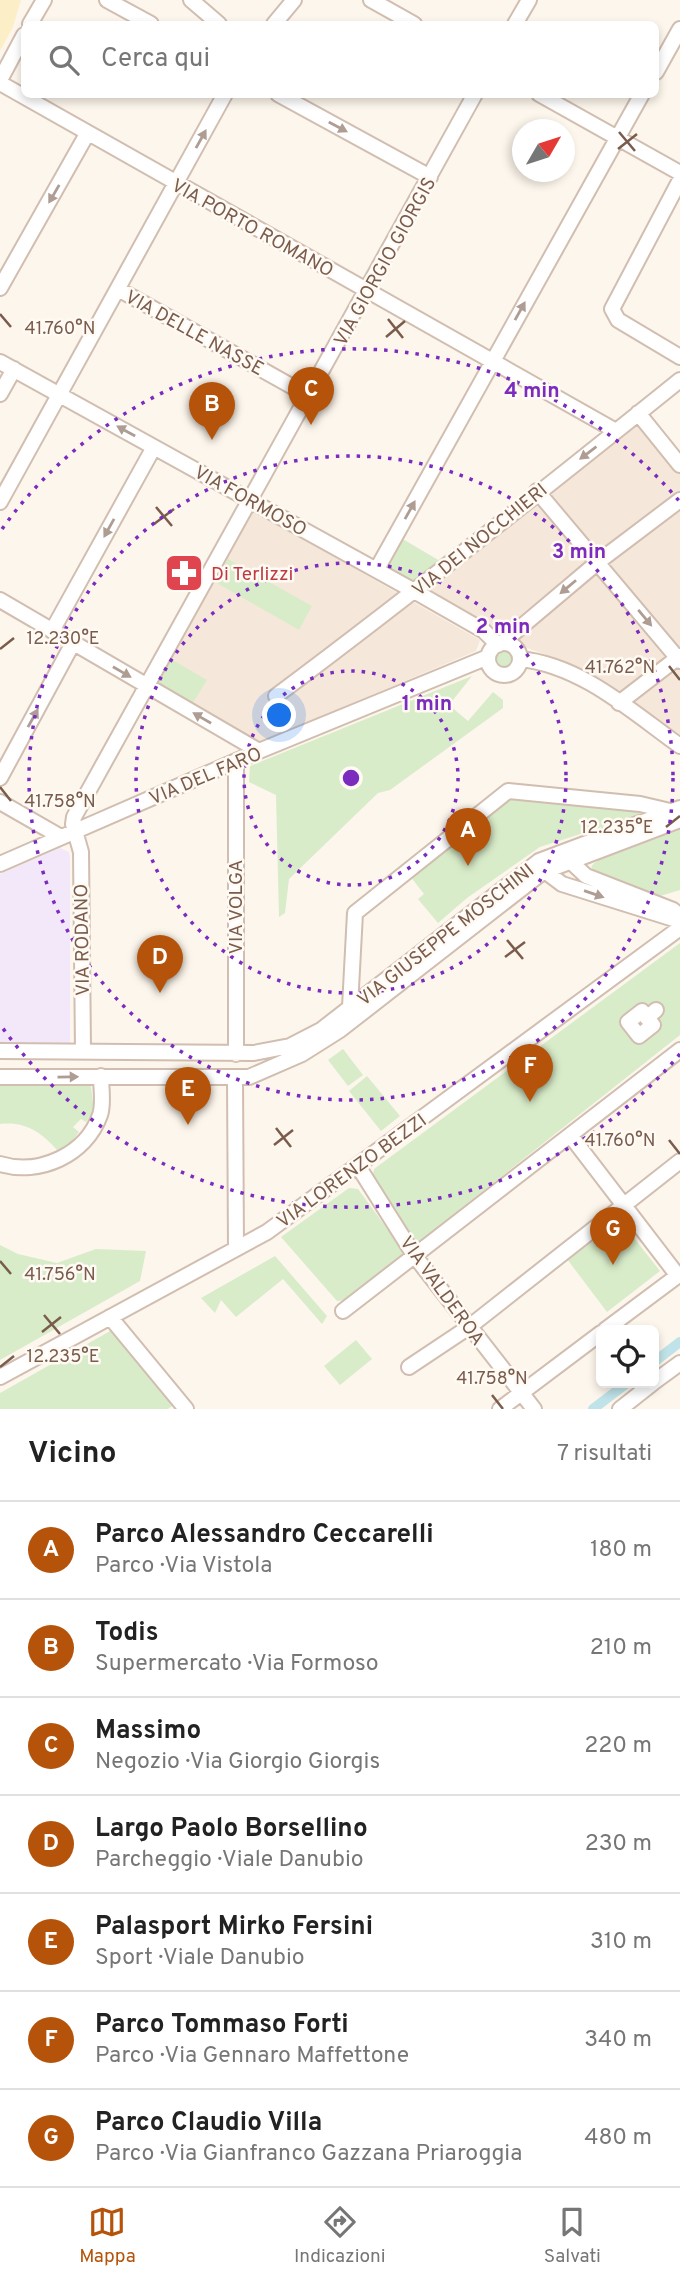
<!DOCTYPE html>
<html lang="it">
<head>
<meta charset="utf-8">
<style>
  :root { --surface:#fff; --page:#f2f2f2; --text:#222; --muted:#767676; --line:#e0e0e0; --accent:#b45309 }
  body { margin:0; font-family:Overpass,sans-serif; background:var(--page); color:var(--text) }
  .controls { position:absolute; right:21px; bottom:21px; display:grid; overflow:hidden; border-radius:10px; box-shadow:0 4px 10px #0003 }
  .controls button { width:63px; height:63px; display:grid; place-items:center; padding:0; border:0; border-bottom:2px solid var(--line); background:var(--surface); color:var(--text); font:35px sans-serif }
  .compass { position:absolute; left:512px; top:119px; width:63px; height:63px; border-radius:50%; background:var(--surface); box-shadow:0 4px 10px #0003; rotate:51deg }
  .you { position:absolute; left:280px; top:716px; width:24px; height:24px; margin:-18px; border:5px solid #fff; border-radius:50%; background:#1a73e8; box-shadow:0 0 0 10px #1a73e833 }
  .badge { display:grid; place-items:center; width:46px; height:46px; border-radius:50%; background:var(--accent); color:#fff; font-size:23px; font-weight:700 }
  .pin { position:absolute; translate:-50% -58px; filter:drop-shadow(0 2px 4px #0008) }
  .pin::after { content:''; position:absolute; top:37px; width:24px; height:21px; background:inherit; clip-path:polygon(0 0,100% 0,50% 100%) }
  .list { margin:0; padding:0; list-style:none }
  h2 { display:flex; justify-content:space-between; align-items:center; height:91px; margin:0; padding:0 28px; font-size:30px }
  h2 small { font-size:23px; font-weight:400; color:var(--muted) }
  .list li { display:grid; grid-template-columns:46px 1fr auto; gap:21px; align-items:center; box-sizing:border-box; height:98px; padding:0 28px; border-top:2px solid var(--line) }
  .list b { display:block; font-size:26px; white-space:nowrap }
  .list p { margin:0; font-size:23px; white-space:nowrap; color:var(--muted) }
  .list em { font-size:23px; font-style:normal; color:var(--muted) }
  .icon { flex:none; width:38px; height:38px; fill:none; stroke:currentColor; stroke-width:2; stroke-linecap:round; stroke-linejoin:round }
  .map { position:relative; flex:none; width:680px; height:1409px; overflow:hidden }
  .search { position:absolute; background:var(--surface); box-shadow:0 4px 10px #0003; left:21px; right:21px; top:21px; height:77px; display:flex; align-items:center; gap:18px; box-sizing:border-box; padding:0 24px; border-radius:10px; color:var(--muted); font-size:26px }
  .sheet { height:777px; background:var(--surface) }
  nav { display:flex; justify-content:space-around; align-items:center; box-sizing:border-box; height:98px; border-top:2px solid var(--line); background:var(--surface); font-size:19px; color:var(--muted) }
  nav a { display:grid; justify-items:center; gap:4px }
  nav .on { color:var(--accent) }
  .map>svg:first-child { display:block }
</style>
</head>
<body>
<div class="map">
<svg width="680" height="1409" viewBox="0 0 680 1409">
  <rect width="100%" height="100%" fill="#fdf6ec"/>
  <path fill="#f5e8da" d="M639 421 680 472V647L620 695 579 667 522 646 514 638 426 591Z
    M252 510 480 640 476 651 329 713 255 749 155 685Z
    M676 662 680 667V735L628 700Z"/>
  <path fill="#f3e8fa" d="M60 848 69 852 70 858V1044H0V874Z"/>
  <path fill="#d8ecc9" d="M401 538 440 561 411 583 384 567Z
    M228 559 312 606 299 630 215 582Z
    M493 659a11 11 0 1 1 22 0a11 11 0 1 1-22 0Z
    M171 659 207 680 191 706 155 685Z
    M472 676 449 705 468 721 493 692 503 700V708L390 790 378 793 289 879 285 913 279 917 276 795 249 782 250 766Z
    M523 798 649 812 540 847 467 898 438 923 418 899 424 894 410 876 501 802Z
    M680 830V890L660 896 590 870 593 864 601 859Z
    M680 943V1035L415 1245 372 1180 374 1169Z
    M343 1049 363 1075 348 1086 328 1060Z
    M367 1076 400 1116 381 1131 349 1091Z
    M0 1085 91 1086 94 1111 86 1122 81 1119 73 1127 79 1132 69 1145 57 1150C41 1132 25 1121 0 1124Z
    M349 1188 358 1189 405 1253 347 1300 337 1301 281 1237Z
    M619 1219 660 1271 607 1312 567 1259Z
    M0 1245 18 1254 57 1263 96 1249 146 1251 140 1281 0 1360Z
    M275 1256 327 1316 322 1324 283 1279 236 1317 221 1300 215 1313 201 1298Z
    M112 1330 176 1403 168 1409H0V1393Z
    M356 1340 372 1359 340 1385 324 1366Z"/>
  <path fill="#fcefc7" d="M0 0H21L13 27 0 51Z"/>
  <g fill="none" stroke-linecap="round" stroke-linejoin="round">
    <path stroke="#bfe3e8" stroke-width="10" d="M654 1362 680 1342
      M593 1409 627 1383"/>
    <g stroke="#d1beb0" stroke-width="18">
      <path id="minor" d="M107 0 151 24
        M191 0 219 24
        M371 0 414 24
        M30 24 44 0
        M274 24 294 0
        M515 24 529 0
        M656 72 680 29
        M0 80 24 35
        M0 83 616 431
        M278 94 430 177
        M539 94 680 173
        M680 180 612 309 618 320 680 357
        M0 288 87 134
        M118 289 309 396
        M0 362 416 592 484 631 498 645
        M0 394 14 369
        M638 413 680 465
        M537 491 680 661
        M0 502 225 94
        M377 569 642 94
        M0 600 259 751
        M52 631 154 447
        M502 643 598 562 680 500
        M488 659a16 16 0 1 1 32 0a16 16 0 1 1-32 0Z
        M520 659C581 665 631 711 680 746
        M276 696C413 594 547 487 680 380
        M619 703 680 656
        M236 761V1054
        M0 778 73 643
        M0 802 61 837
        M568 859 586 876 673 910 680 916
        M0 864 259 751 488 657
        M542 869 562 884 680 921
        M350 1007 355 913 508 791 640 804 670 811
        M647 1018 653 1025 639 1036 628 1022 642 1011 647 1018 656 1010
        M0 1051 254 1053 290 1046 321 1030 539 861 680 808
        M83 1051 81 852 73 824 74 817 475 94
        M0 1077H249L302 1054 340 1030 543 872 680 820
        M235 1079 236 1248
        M570 1135 678 1276
        M0 1164C39 1176 86 1155 100 1115 104 1104 101 1089 101 1076
        M358 1166 414 1255 534 1409
        M343 1311 680 1050
        M110 1317 186 1409
        M605 1330 680 1274
        M409 1367 469 1327 680 1161
        M0 1377 267 1232 680 928
        M654 1382 680 1363
        M500 1409 601 1333
        M620 1409 653 1383"/>
    </g>
    <use href="#minor" stroke="#fff" stroke-width="14"/>
  </g>
  <defs><path id="oneway-solid" d="M-6-.8H1V-3.2L6.5 0L1 3.2V.8H-6Z" transform="scale(1.75)"/></defs>
  <g fill="#af9d94">
    <use href="#oneway-solid" transform="translate(338 127) rotate(28)"/>
    <use href="#oneway-solid" transform="translate(201 139) rotate(-61)"/>
    <use href="#oneway-solid" transform="translate(54 194) rotate(120)"/>
    <use href="#oneway-solid" transform="translate(520 311) rotate(-61)"/>
    <use href="#oneway-solid" transform="translate(126 431) rotate(-151)"/>
    <use href="#oneway-solid" transform="translate(588 453) rotate(143)"/>
    <use href="#oneway-solid" transform="translate(410 510) rotate(-61)"/>
    <use href="#oneway-solid" transform="translate(109 528) rotate(119)"/>
    <use href="#oneway-solid" transform="translate(568 587) rotate(140)"/>
    <use href="#oneway-solid" transform="translate(645 618) rotate(50)"/>
    <use href="#oneway-solid" transform="translate(122 672) rotate(30)"/>
    <use href="#oneway-solid" transform="translate(33 718) rotate(-61)"/>
    <use href="#oneway-solid" transform="translate(202 718) rotate(-150)"/>
    <use href="#oneway-solid" transform="translate(594 894) rotate(19)"/>
    <use href="#oneway-solid" transform="translate(68 1077) rotate(-1)"/>
  </g>
  <path fill="none" stroke="#7a5c4d" stroke-width="2.5" d="M619 132 635 151M618 149 637 134M0 314 11 327M388 319 403 338M386 337 405 321M156 507 172 526M154 524 174 509M0 649 14 638M669 666 680 680M0 787 11 801M666 827 680 816M507 940 523 959M505 957 525 942M276 1128 291 1147M669 1140 680 1154M274 1145 293 1130M0 1261 11 1274M44 1315 60 1334M42 1332 61 1317M0 1367 14 1356M492 1395 503 1409"/>
  <g fill="none" stroke="#7b2cbf" stroke-width="3.5" stroke-dasharray="3.5 7">
    <circle cx="351" cy="778" r="107"/>
    <circle cx="351" cy="778" r="215"/>
    <circle cx="351" cy="778" r="322"/>
    <path d="M680 1054A429 429 0 0 1 2 1027M2 529A429 429 0 0 1 680 502"/>
  </g>
  <defs>
    <g id="pharmacy-square" transform="scale(2.0125)"><rect x="-9" y="-9" width="18" height="18" rx="4" fill="#e0444e" stroke="#fffaf3"/><path d="M-2-6h4v4h4v4h-4v4h-4v-4h-4v-4h4Z" fill="#fff"/></g>
  </defs>
  <g fill-rule="evenodd">
    <use href="#pharmacy-square" x="184" y="573"/>
  </g>
  <g text-anchor="middle" stroke-width="5" stroke-linejoin="round" paint-order="stroke">
    <g font-size="19" fill="#7a5c4d" stroke="#fffaf3">
      <text transform="translate(253 227) rotate(29)" y="7">VIA PORTO ROMANO</text>
      <text transform="translate(384 261) rotate(-61)" y="7">VIA GIORGIO GIORGIS</text>
      <text transform="translate(195 332) rotate(29)" y="7">VIA DELLE NASSE</text>
      <text transform="translate(251 500) rotate(29)" y="7">VIA FORMOSO</text>
      <text transform="translate(479 539) rotate(-39)" y="7">VIA DEI NOCCHIERI</text>
      <text transform="translate(205 775) rotate(-23)" y="7">VIA DEL FARO</text>
      <text transform="translate(235 907) rotate(-90)" y="7">VIA VOLGA</text>
      <text transform="translate(445 934) rotate(-38)" y="7">VIA GIUSEPPE MOSCHINI</text>
      <text transform="translate(81 940) rotate(-91)" y="7">VIA RODANO</text>
      <text transform="translate(351 1170) rotate(-36)" y="7">VIA LORENZO BEZZI</text>
      <text transform="translate(443 1290) rotate(54)" y="7">VIA VALDEROA</text>
    </g>
    <g font-size="19" fill="#be3a42" stroke="#fffaf3" text-anchor="start">
      <text x="211" y="580">Di Terlizzi</text>
    </g>
  </g>
  <g font-size="18" text-anchor="middle" fill="#7a5c4d" stroke="#fffaf3" stroke-width="5" stroke-linejoin="round" paint-order="stroke">
    <text x="60" y="334">41.760°N</text>
    <text x="63" y="644">12.230°E</text>
    <text x="620" y="673">41.762°N</text>
    <text x="60" y="807">41.758°N</text>
    <text x="617" y="833">12.235°E</text>
    <text x="620" y="1146">41.760°N</text>
    <text x="60" y="1280">41.756°N</text>
    <text x="63" y="1362">12.235°E</text>
    <text x="492" y="1384">41.758°N</text>
  </g>
  <circle cx="351" cy="778" r="10" fill="#7b2cbf" stroke="#fffaf3" stroke-width="3.5"/>
  <g font-size="21" text-anchor="middle" font-weight="bold" fill="#7b2cbf" stroke="#fffaf3" stroke-width="5" stroke-linejoin="round" paint-order="stroke">
    <text x="532" y="397">4 min</text>
    <text x="579" y="558">3 min</text>
    <text x="503" y="633">2 min</text>
    <text x="427" y="710">1 min</text>
  </g>
</svg>
<div class="controls">
<button><svg class="icon" aria-label="locate" viewBox="0 0 24 24"><circle cx="12" cy="12" r="6"/><path d="M12 2v4M12 18v4M2 12h4M18 12h4"/></svg></button>
</div>
<svg class="compass" viewBox="-18 -18 36 36"><path d="M0-13l5 13h-10z" fill="#e53935"/><path d="M0 13l5-13h-10z" fill="#767676"/></svg>
<div class="you"></div>
<div class="pin badge" style="left:468px;top:866px">A</div>
<div class="pin badge" style="left:212px;top:440px">B</div>
<div class="pin badge" style="left:311px;top:425px">C</div>
<div class="pin badge" style="left:160px;top:993px">D</div>
<div class="pin badge" style="left:188px;top:1125px">E</div>
<div class="pin badge" style="left:530px;top:1102px">F</div>
<div class="pin badge" style="left:613px;top:1265px">G</div>
<div class="search"><svg class="icon" aria-label="search" viewBox="0 0 24 24"><circle cx="10" cy="10" r="6"/><path d="M15 15l6 6"/></svg>Cerca qui</div>
</div>
<section class="sheet">
<h2>Vicino<small>7 risultati</small></h2>
<ul class="list">
<li><span class="badge">A</span><div><b>Parco Alessandro Ceccarelli</b><p>Parco · Via Vistola</p></div><em>180 m</em></li>
<li><span class="badge">B</span><div><b>Todis</b><p>Supermercato · Via Formoso</p></div><em>210 m</em></li>
<li><span class="badge">C</span><div><b>Massimo</b><p>Negozio · Via Giorgio Giorgis</p></div><em>220 m</em></li>
<li><span class="badge">D</span><div><b>Largo Paolo Borsellino</b><p>Parcheggio · Viale Danubio</p></div><em>230 m</em></li>
<li><span class="badge">E</span><div><b>Palasport Mirko Fersini</b><p>Sport · Viale Danubio</p></div><em>310 m</em></li>
<li><span class="badge">F</span><div><b>Parco Tommaso Forti</b><p>Parco · Via Gennaro Maffettone</p></div><em>340 m</em></li>
<li><span class="badge">G</span><div><b>Parco Claudio Villa</b><p>Parco · Via Gianfranco Gazzana Priaroggia</p></div><em>480 m</em></li>
</ul>
</section>
<nav>
<a class="on"><svg class="icon" aria-label="map" viewBox="0 0 24 24"><path d="M3 6l6-2 6 2 6-2v14l-6 2-6-2-6 2zM9 4v14M15 6v14"/></svg>Mappa</a>
<a><svg class="icon" aria-label="directions" viewBox="0 0 24 24"><path d="M12 3l9 9-9 9-9-9zM9 14v-3h6M13 9l2 2-2 2"/></svg>Indicazioni</a>
<a><svg class="icon" aria-label="saved" viewBox="0 0 24 24"><path d="M7 4h10v16l-5-4-5 4z"/></svg>Salvati</a>
</nav>
</body>
</html>
